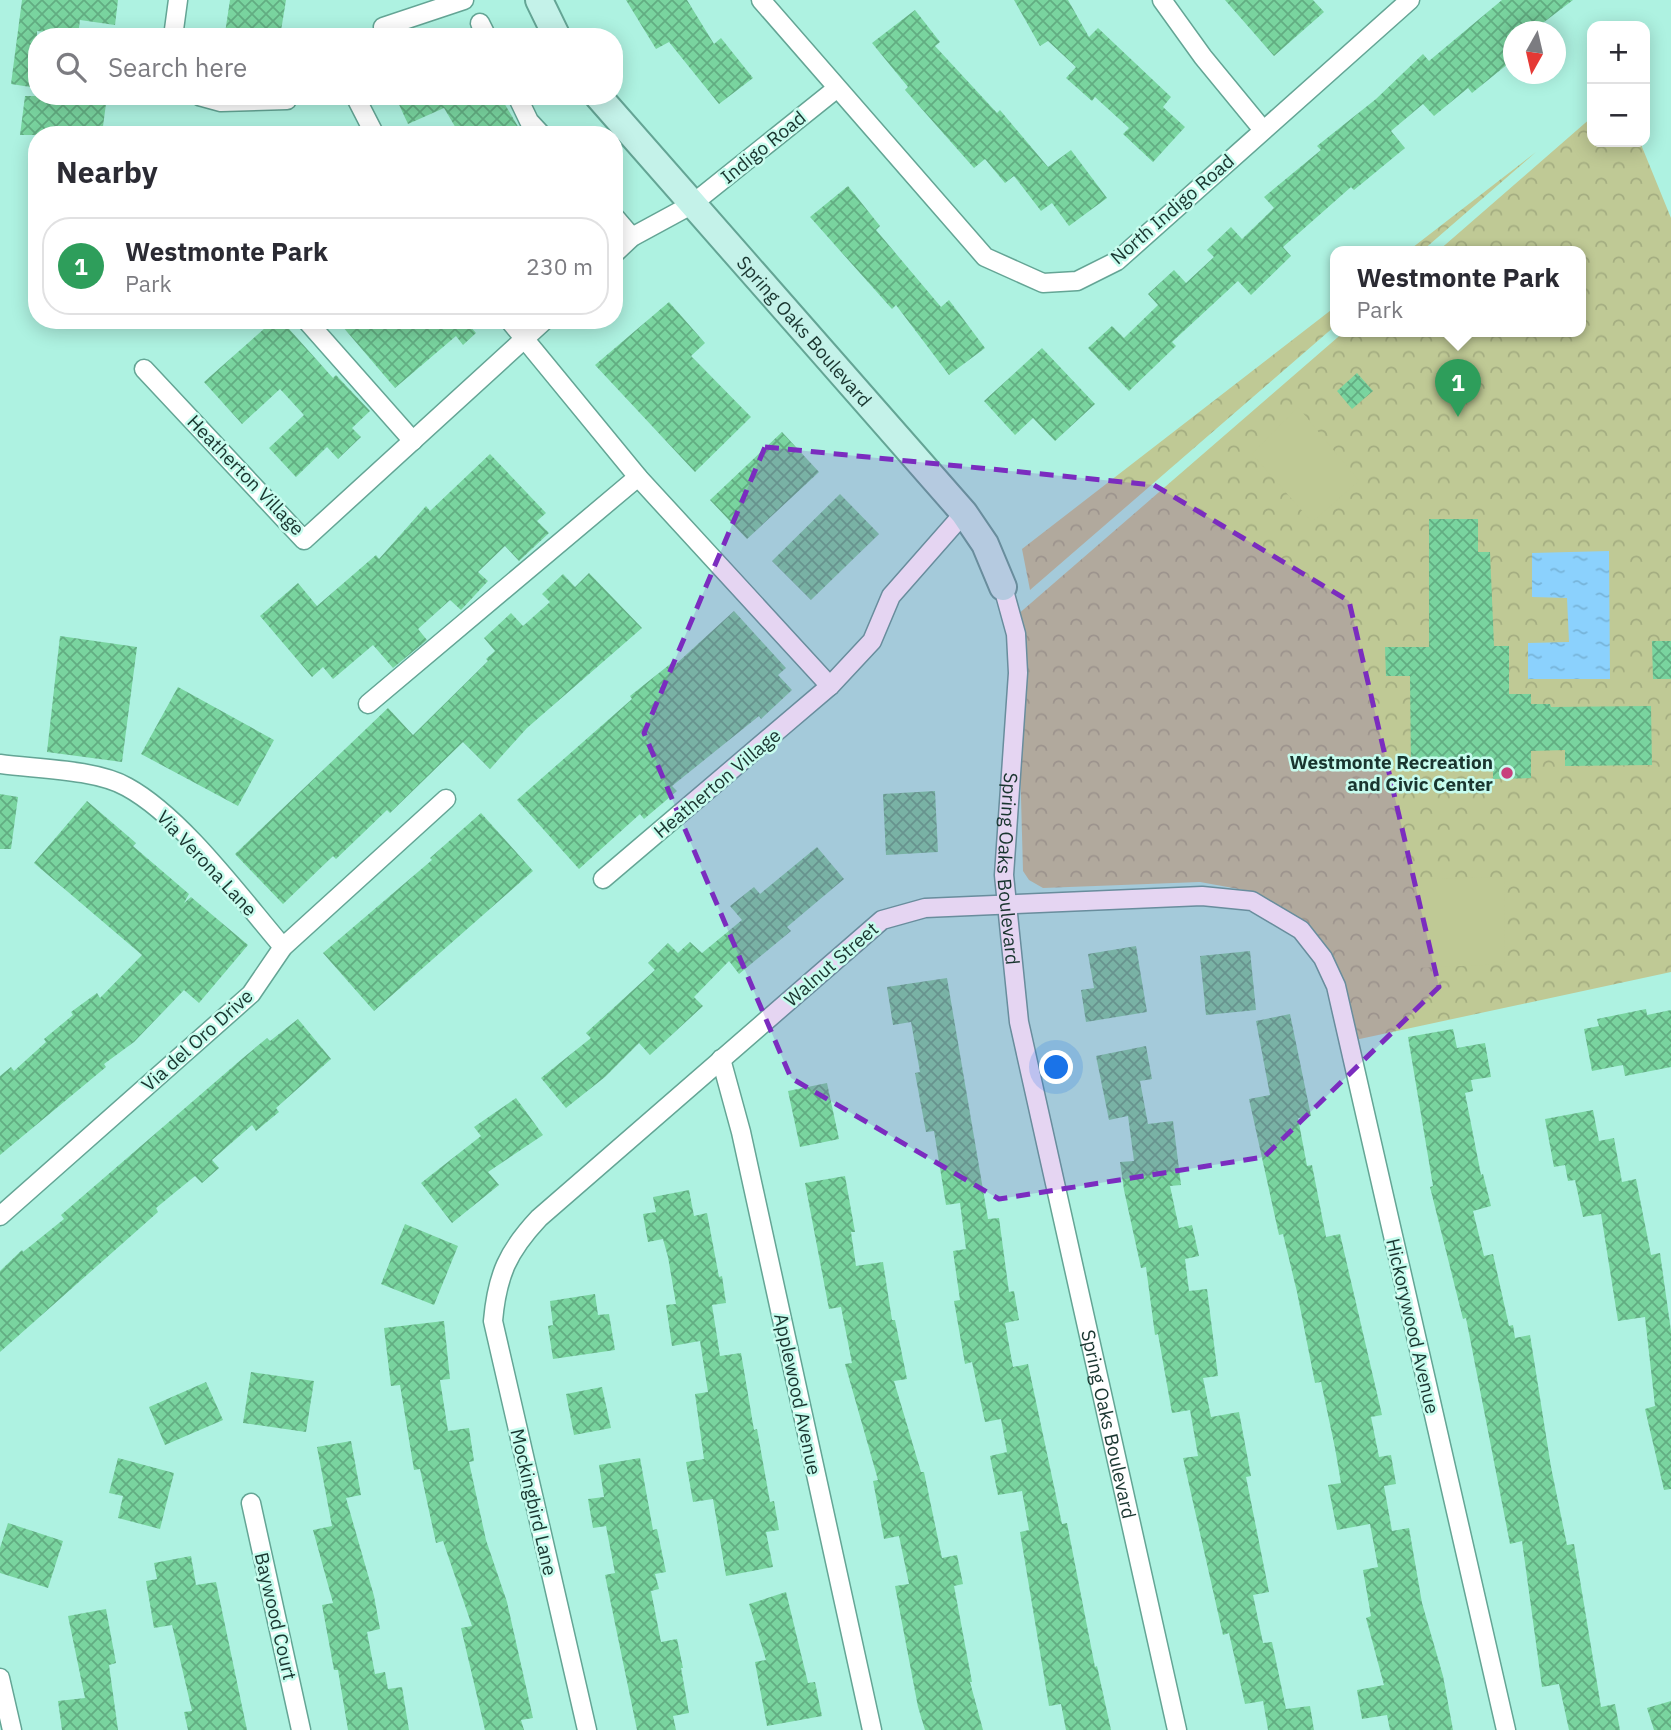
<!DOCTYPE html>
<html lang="en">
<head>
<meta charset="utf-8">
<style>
  :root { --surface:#fff; --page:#f2f2f3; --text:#2b2b33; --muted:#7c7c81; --line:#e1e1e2; --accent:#ea580c }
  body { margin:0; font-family:"IBM Plex Sans",sans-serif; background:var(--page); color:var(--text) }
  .controls { position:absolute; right:21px; top:21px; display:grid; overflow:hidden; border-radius:14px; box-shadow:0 4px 18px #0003 }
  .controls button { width:63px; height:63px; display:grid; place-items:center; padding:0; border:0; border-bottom:2px solid var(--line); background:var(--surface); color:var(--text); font:35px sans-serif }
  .compass { position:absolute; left:1503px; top:21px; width:63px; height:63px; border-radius:50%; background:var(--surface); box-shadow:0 4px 18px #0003; rotate:188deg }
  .you { position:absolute; left:1057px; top:1068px; width:24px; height:24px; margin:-18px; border:5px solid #fff; border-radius:50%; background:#1a73e8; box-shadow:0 0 0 10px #1a73e833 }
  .badge { display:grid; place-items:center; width:46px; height:46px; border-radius:50%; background:var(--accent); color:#fff; font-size:23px; font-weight:700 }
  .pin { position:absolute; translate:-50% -58px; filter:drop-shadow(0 2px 4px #0008) }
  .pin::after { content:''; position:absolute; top:37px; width:24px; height:21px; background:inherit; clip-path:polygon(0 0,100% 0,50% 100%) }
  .popup { position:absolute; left:1330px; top:246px; width:256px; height:91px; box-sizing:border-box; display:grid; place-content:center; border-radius:14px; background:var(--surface); filter:drop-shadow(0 2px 5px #0005); font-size:23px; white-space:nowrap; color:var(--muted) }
  .popup b { font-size:26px; color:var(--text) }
  .popup::after { content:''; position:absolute; left:50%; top:100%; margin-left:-14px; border:14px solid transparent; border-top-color:var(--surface) }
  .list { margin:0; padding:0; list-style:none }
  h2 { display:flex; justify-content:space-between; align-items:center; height:91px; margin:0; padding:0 28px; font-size:30px }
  h2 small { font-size:23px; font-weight:400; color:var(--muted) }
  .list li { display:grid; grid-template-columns:46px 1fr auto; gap:21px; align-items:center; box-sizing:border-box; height:98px; margin:0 14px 14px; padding:0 14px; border:2px solid var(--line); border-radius:28px }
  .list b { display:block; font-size:26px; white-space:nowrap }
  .list p { margin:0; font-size:23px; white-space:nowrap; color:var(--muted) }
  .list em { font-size:23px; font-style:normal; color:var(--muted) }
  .icon { flex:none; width:38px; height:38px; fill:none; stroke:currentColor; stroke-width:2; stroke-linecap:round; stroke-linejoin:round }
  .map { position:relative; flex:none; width:1671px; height:1730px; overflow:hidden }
  .search { position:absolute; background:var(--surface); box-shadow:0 4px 18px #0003; left:28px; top:28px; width:595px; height:77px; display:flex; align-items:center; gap:18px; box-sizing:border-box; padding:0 24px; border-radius:28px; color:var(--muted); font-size:26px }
  .panel { position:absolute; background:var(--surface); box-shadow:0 4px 18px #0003; left:28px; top:126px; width:595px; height:203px; border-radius:28px }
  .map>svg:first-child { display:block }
</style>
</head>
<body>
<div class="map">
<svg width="1671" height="1730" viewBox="0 0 1671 1730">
  <defs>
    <pattern id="forest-crowns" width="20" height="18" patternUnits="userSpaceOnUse" patternTransform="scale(1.75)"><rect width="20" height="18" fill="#bfc995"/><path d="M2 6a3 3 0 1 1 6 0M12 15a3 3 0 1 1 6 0" fill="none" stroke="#a4ad81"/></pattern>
    <pattern id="water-ripples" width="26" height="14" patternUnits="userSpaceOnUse" patternTransform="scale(1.75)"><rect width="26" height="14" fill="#8bd1fd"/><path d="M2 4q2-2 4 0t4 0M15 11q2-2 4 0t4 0" fill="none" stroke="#77b4d9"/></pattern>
    <pattern id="building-cross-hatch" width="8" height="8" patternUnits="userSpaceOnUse" patternTransform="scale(1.75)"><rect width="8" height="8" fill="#79d49f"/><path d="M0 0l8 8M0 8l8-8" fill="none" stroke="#62ad82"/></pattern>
  </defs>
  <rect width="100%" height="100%" fill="#aef2e1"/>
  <path fill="url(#forest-crowns)" d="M1592 117V142H1640L1671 218V972L1355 1040 1305 923 1255 892 1200 882 1043 888 1029 880 1023 871 1016 616 1345 331H1580V251H1438Z
    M1536 152 1422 251H1408Z
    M1335 307V326L1030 590 1022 549Z"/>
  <path fill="#bfc995" d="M1298 407 1359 481 1312 522 1252 454Z
    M1504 877 1505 964 1416 968 1415 879Z"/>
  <path fill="url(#water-ripples)" d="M1609 551 1610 679H1528V643L1569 642 1567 598 1532 597V553Z"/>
  <path fill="url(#building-cross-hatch)" d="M22 0H118L115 25 80 20 78 36 37 31V88L11 84Z
    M230 0H286L280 37 225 33Z
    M626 0H687L714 44 721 38 753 78 719 104 669 42 656 49Z
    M1014 0H1068L1089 37 1098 28 1171 97 1163 107 1185 127 1153 162 1123 134 1129 128 1095 97 1092 101 1066 78 1076 67 1048 41 1040 46Z
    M1225 0H1313L1324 12 1274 56Z
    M1502 0H1573L1531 32H1514V59L1472 93 1468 88 1434 116 1423 104 1391 131 1405 148 1354 190 1351 187 1283 247 1291 256 1251 295 1238 281 1172 342 1176 346 1129 391 1088 348 1112 326 1124 338 1158 305 1148 294 1174 270 1186 283 1214 257 1207 250 1231 227 1242 239 1274 208 1264 197 1321 150 1317 146 1376 99 1423 54 1429 61Z
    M915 10 940 42 935 46 997 113 1000 110 1048 167 1071 150 1107 198 1069 226 1052 203 1041 211 1014 176 1005 183 985 159 974 168 905 90 908 87 872 43Z
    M25 96H107L102 134 64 129 63 135H20Z
    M395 96H500L523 135H460L444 108 408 124Z
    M848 186 880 226 876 230 941 307 949 300 985 348 949 375 896 305 892 309 810 217Z
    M669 302 705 343 691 356 751 417 695 472 595 365Z
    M274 320H281L333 378 336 375 370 411 352 428 361 437 338 459 327 447 296 477 269 448 304 415 280 389 242 424 204 382Z
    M337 320H474L469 325 476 333 463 345 456 336 395 388Z
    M1042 348 1095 404 1055 441 1033 418 1015 435 984 401Z
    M1357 373 1373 391 1352 409 1337 391Z
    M782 432 819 472 747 539 710 500Z
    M490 454 546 513 537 521 549 533 519 561 505 546 478 572 488 581 461 610 450 600 418 629 427 640 393 668 373 645 333 679 323 667 312 677 260 616 298 583 317 606 376 555 379 559 426 506 430 511Z
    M840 494 879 534 811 600 772 561Z
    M1429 519H1478V552H1490L1494 646H1509V694H1531V704H1550L1551 707 1651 706 1652 765 1565 766V750L1531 751V778L1493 779V768L1411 769 1410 676H1386L1385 647H1429Z
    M589 573 642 628 527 728 490 769 463 742 390 813 387 810 336 859 333 856 283 904 235 854 388 708 413 735 488 661 486 659 495 651 484 638 511 613 523 626 550 602 542 594 563 574 575 587Z
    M734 611 786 668 778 675 792 690 761 719 759 716 672 786 677 791 644 819 640 814 579 869 517 800 632 699 630 696 674 661 676 664Z
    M60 636 137 647 122 762 47 752Z
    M1652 641H1671V679H1653Z
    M178 687 274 740 238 806 141 754Z
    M935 791 938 852 886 855 883 794Z
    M0 794 18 797 11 849H0Z
    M87 801 136 843 133 846 189 894 184 903 191 897 248 945 199 1003 184 990 134 1042 104 1064 106 1067 0 1155V1076L11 1067 14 1071 46 1042 44 1039 73 1015 71 1012 97 993 100 998 142 955 34 863Z
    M481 813 533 871 374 1011 323 953 432 860 430 858Z
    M817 847 844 879 787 927 791 931 739 974 729 961 694 997 703 1006 650 1055 639 1043 605 1077 566 1108 541 1078 591 1038 586 1033 655 970 648 963 668 943 678 953 690 942 702 953 742 920 730 906 754 887 760 894Z
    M1136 946 1147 1012 1086 1022 1081 990 1094 988 1088 954Z
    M1250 951 1256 1010 1206 1015 1200 956Z
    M947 978 988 1219 999 1218 1009 1292 1014 1291 1019 1320 1005 1323 1013 1367 1028 1364 1062 1524 1067 1523 1095 1667 1097 1666 1111 1730H1066L1061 1704 1049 1706 1020 1532 1029 1530 1022 1491 998 1495 990 1456 1007 1452 1001 1419 985 1422 972 1362 965 1364 954 1301 960 1300 953 1251 966 1249 960 1203 946 1205 934 1131 926 1132 915 1073 920 1072 911 1022 893 1025 887 987Z
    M1646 1009 1647 1015 1671 1010V1067L1625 1076 1623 1065 1592 1071 1584 1029 1599 1026 1597 1019Z
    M1290 1014 1311 1116 1298 1118 1307 1166 1312 1165 1326 1237 1340 1234 1382 1415 1371 1417 1379 1457 1391 1455 1396 1484 1384 1486 1392 1531 1409 1528 1422 1603 1443 1676 1453 1730H1390L1387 1715 1362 1719 1357 1690 1384 1685 1366 1618 1371 1616 1363 1570 1378 1567 1370 1524 1337 1530 1328 1485 1341 1483 1335 1448 1321 1382 1315 1383 1297 1292 1283 1234 1279 1235 1249 1099 1270 1095 1256 1021Z
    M298 1019 331 1059 276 1108 279 1112 256 1131 252 1125 212 1160 219 1168 202 1183 195 1176 156 1208 158 1212 0 1352V1271L22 1250 23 1252 64 1219 61 1215 243 1058 267 1038 270 1041Z
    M1453 1029 1457 1048 1485 1043 1491 1077 1471 1080 1473 1091 1465 1093 1481 1175 1483 1174 1491 1206 1473 1211 1484 1256 1493 1254 1509 1326 1513 1325 1515 1338 1530 1335 1551 1467 1567 1545 1574 1544 1601 1707 1615 1704 1620 1730H1569L1559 1684 1542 1687 1522 1541 1510 1544 1466 1318 1463 1319 1430 1187 1433 1186 1408 1037Z
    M1146 1046 1152 1079 1140 1081 1148 1124 1173 1121 1181 1185 1170 1186 1179 1228 1192 1225 1199 1256 1185 1259 1189 1291 1207 1289 1218 1376 1203 1378 1211 1417 1239 1412 1251 1476 1246 1477 1269 1592 1253 1595 1263 1643 1272 1642 1286 1709 1310 1706 1314 1730H1268L1263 1701 1245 1704 1229 1633 1223 1635 1183 1458 1198 1456 1190 1410 1172 1413 1158 1334 1155 1335 1146 1267 1141 1268 1124 1190 1120 1162 1134 1161 1128 1116 1109 1120 1096 1056Z
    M827 1083 839 1139 800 1147 788 1091Z
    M516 1098 543 1135 488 1172 499 1185 452 1223 421 1183 481 1136 474 1127Z
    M1593 1110 1599 1141 1614 1138 1622 1182 1636 1179 1651 1255 1660 1253 1671 1331V1489L1664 1490 1645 1409 1655 1406 1645 1317 1618 1321 1601 1214 1583 1217 1575 1180 1568 1181 1565 1165 1554 1167 1545 1119Z
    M845 1176 855 1232H851L856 1266 883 1262 892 1320H895L907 1379 894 1381 921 1472H924L942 1558 957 1555 963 1584 954 1586 972 1682H970L983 1730H925L918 1707 895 1586 909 1584 899 1536 884 1539 873 1481 878 1480 845 1364 852 1363 841 1307 829 1309 805 1183Z
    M689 1190 694 1216 707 1213 719 1277 722 1276 726 1303 712 1305 720 1356 741 1353 754 1430 757 1429 770 1502 774 1501 779 1530 766 1532 773 1567 726 1576 713 1499 693 1502 686 1462 704 1459 695 1394 708 1392 700 1341 672 1346 666 1305 676 1304 668 1257 663 1239 648 1242 643 1214 656 1212 653 1197Z
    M405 1224 458 1246 434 1305 381 1284Z
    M595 1294 598 1315 609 1314 615 1350 553 1359 548 1326 553 1325 550 1301Z
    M444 1321 450 1379 440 1380 448 1431 469 1428 474 1461 469 1462 486 1540 507 1602 533 1718 521 1720 524 1730H485L461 1628 472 1626 443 1541 436 1543 420 1469 414 1470 400 1385 391 1386 384 1328Z
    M251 1372 314 1381 306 1432 243 1423Z
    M206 1382 223 1420 165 1445 149 1407Z
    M602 1387 611 1428 574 1435 566 1394Z
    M351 1441 361 1495 346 1498 374 1596 380 1629 367 1632 375 1674 385 1672 388 1689 402 1687 409 1730H348L338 1670H334L322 1605 333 1603 313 1530 332 1526 317 1447Z
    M118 1458 174 1473 160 1529 118 1518 123 1496 109 1493Z
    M640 1458 653 1530 657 1529 666 1572 655 1574 659 1589 651 1591 661 1642 677 1639 683 1668H681L689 1713 673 1716 676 1730H637L605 1575 615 1573 606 1526 593 1528 588 1499 604 1497 599 1465Z
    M8 1523 63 1541 48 1588 0 1573V1548Z
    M191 1556 196 1585 216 1582 247 1730H188L184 1712 192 1711 172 1625 154 1628 146 1581 157 1579 154 1563Z
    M786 1592 808 1683 815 1682 822 1716 767 1726 755 1662 766 1660 749 1604Z
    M106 1609 116 1663 109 1665 118 1730H62L58 1701 85 1698 68 1616Z
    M1671 1701V1730H1654L1647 1708Z"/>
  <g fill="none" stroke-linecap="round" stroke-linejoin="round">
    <g stroke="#64a595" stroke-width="21">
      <g id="street">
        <path d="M761 0 985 257 1043 283 1077 281 1117 261 1410 0"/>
        <path d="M1162 0 1203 57 1263 130"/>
        <path d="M480 23 487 37"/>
        <path d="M383 27 464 0"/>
        <path d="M173 37 178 0"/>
        <path d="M199 96 221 102 287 100"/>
        <path d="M355 96 375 135"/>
        <path d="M517 96 529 121 542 135"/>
        <path d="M614 216 632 237"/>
        <path d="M614 254 632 237 691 205 836 89"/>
        <path d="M306 320 413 441"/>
        <path d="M509 320 638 477 830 686"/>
        <path d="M144 369 304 540 545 320"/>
        <path id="s1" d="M1003 587 1016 634 1018 673 1004 875 1019 1022 1177 1730"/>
        <path d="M368 704 638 477"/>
        <path d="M0 764C36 769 95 769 127 787 182 817 241 898 283 947"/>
        <path d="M603 879 830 686 872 641 891 596 964 513"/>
        <path d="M721 1059 741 1132 872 1730"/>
        <path d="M0 1216 251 994 283 947 446 799"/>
        <path d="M251 1503 301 1730"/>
        <path d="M0 1678 12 1730"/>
        <path d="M587 1730 493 1321C497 1275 508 1251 539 1218L882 920 925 908 1202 896 1252 901 1301 930 1323 958 1336 986 1506 1730"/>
      </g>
    </g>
    <g stroke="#64a595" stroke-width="30">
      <g id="secondary">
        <path d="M539 0 557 37"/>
        <path id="s2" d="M598 96 964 513 985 544 1003 587"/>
      </g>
    </g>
    <use href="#street" stroke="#fff" stroke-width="18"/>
    <use href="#secondary" stroke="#c4f2e9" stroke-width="26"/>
  </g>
  <path fill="#7b2cbf" fill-opacity="0.2" stroke="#7b2cbf" stroke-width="5" stroke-dasharray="14 9" stroke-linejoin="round" d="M765 447 1154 485 1349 601 1439 987 1264 1157 999 1199 791 1078 644 733Z"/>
  <circle fill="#c8407d" stroke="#c7fcee" stroke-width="2.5" cx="1507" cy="773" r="7"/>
  <g text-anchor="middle" stroke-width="5" stroke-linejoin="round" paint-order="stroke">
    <g font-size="19" fill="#19352f" stroke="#c7fcee">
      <text transform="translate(763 147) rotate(-39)" y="7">Indigo Road</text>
      <text transform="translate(1172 209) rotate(-41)" y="7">North Indigo Road</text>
      <text dy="7" stroke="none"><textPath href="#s2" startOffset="313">Spring Oaks Boulevard</textPath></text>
      <text transform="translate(246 475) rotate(46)" y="7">Heatherton Village</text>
      <text transform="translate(717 783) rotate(-40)" y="7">Heatherton Village</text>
      <text transform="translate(207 863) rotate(47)" y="7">Via Verona Lane</text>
      <text dy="7" stroke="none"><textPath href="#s1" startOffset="284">Spring Oaks Boulevard</textPath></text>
      <text transform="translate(831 964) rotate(-41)" y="7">Walnut Street</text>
      <text transform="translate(197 1040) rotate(-42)" y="7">Via del Oro Drive</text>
      <text transform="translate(1413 1326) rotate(77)" y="7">Hickorywood Avenue</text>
      <text transform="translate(798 1394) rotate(78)" y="7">Applewood Avenue</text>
      <text dy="7" stroke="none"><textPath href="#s1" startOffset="850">Spring Oaks Boulevard</textPath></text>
      <text transform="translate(534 1502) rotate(77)" y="7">Mockingbird Lane</text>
      <text transform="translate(276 1616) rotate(77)" y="7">Baywood Court</text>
    </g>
    <g font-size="19" font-weight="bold" fill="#19352f" stroke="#c7fcee" text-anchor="end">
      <text x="1493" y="769">Westmonte Recreation<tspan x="1493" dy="22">and Civic Center</tspan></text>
    </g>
  </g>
</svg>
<div class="controls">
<button>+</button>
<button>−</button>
</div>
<svg class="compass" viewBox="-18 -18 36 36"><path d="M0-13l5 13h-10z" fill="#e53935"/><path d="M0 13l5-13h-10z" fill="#7c7c81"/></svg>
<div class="you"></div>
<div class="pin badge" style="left:1458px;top:417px;background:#2e9e5b">1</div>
<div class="popup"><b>Westmonte Park</b>Park</div>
<div class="search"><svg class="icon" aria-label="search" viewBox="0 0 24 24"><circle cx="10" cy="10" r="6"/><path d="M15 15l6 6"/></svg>Search here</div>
<section class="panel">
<h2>Nearby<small></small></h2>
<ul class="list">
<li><span class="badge" style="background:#2e9e5b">1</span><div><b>Westmonte Park</b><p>Park</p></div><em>230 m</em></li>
</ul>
</section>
</div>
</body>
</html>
